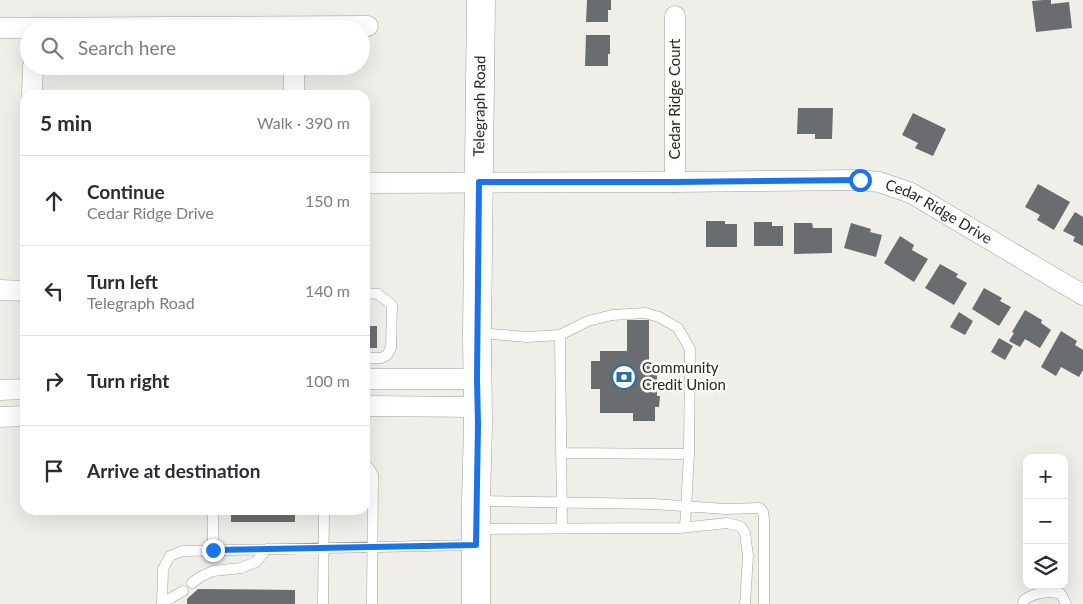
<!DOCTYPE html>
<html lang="en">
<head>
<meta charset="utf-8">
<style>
  :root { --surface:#fff; --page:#f2f2f3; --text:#2b2b33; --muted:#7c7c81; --line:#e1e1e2 }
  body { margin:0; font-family:Lato,sans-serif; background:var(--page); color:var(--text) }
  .controls { position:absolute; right:15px; bottom:15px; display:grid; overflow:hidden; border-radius:10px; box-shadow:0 5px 20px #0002 }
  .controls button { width:45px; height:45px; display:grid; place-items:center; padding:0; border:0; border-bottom:1px solid var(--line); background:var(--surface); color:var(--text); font:25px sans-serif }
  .stop { position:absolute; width:15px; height:15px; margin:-11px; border:4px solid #1a73e8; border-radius:50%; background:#fff }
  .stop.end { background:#1a73e8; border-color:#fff; box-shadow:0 1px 5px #0008 }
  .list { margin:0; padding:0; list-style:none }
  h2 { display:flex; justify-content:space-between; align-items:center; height:65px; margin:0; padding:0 20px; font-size:21px }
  h2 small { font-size:16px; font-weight:400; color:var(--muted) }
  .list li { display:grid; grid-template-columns:32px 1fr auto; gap:15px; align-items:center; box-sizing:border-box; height:90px; padding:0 20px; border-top:1px solid var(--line) }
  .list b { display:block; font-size:19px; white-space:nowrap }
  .list p { margin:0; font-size:16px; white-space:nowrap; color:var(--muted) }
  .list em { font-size:16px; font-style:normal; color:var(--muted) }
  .icon { flex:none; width:28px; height:28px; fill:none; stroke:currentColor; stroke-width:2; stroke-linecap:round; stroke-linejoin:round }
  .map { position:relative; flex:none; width:1083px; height:604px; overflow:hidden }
  .search { position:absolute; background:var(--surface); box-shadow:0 5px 20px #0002; left:20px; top:20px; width:350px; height:55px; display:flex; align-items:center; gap:12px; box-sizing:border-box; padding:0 18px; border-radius:28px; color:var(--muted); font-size:19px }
  .panel { position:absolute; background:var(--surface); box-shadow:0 5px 20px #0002; left:20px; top:90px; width:350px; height:425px; border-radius:15px }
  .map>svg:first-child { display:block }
</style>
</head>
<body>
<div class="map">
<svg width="1083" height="604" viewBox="0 0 1083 604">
  <rect width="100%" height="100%" fill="#f0eee9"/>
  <path fill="#696d70" d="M587 0H611V10H608V22H586Z
    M1043 0H1051V4L1069 2 1072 28 1036 32 1032 1Z
    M586 35H610V54H608V66H585Z
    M798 108H833L832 139H815V134H797Z
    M913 113 946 129 933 156 915 148 918 143 902 135Z
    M1038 184 1070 202 1054 230 1037 220 1040 215 1025 207Z
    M1075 212 1083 217V246L1073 241 1075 237 1063 231Z
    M706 221H725V224H737V247H706Z
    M754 222H772V226H783V246H754Z
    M794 223H812L813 228H832V253L794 254Z
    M851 223 871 229 870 232 882 235 876 257 844 248Z
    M900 236 914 245 912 250 928 259 914 282 884 263Z
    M940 264 958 274 956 277 967 283 954 305 925 288Z
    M984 288 1002 298 1000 301 1011 307 999 326 972 309Z
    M1025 310 1042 320 1041 323 1051 330 1040 348 1025 339 1020 347 1009 341 1014 333 1012 332Z
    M959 312 973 321 965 335 950 327Z
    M627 320H649V366H657V396H660L659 407H655V421H633V413H600V389H591V361H600V351H627Z
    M365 326H377V348H365Z
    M1061 331 1077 341 1075 345 1083 350V370L1079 377 1061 367 1056 376 1041 367Z
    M999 338 1013 346 1005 360 991 352Z
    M231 510H295V522H231Z
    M198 589 295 590V604H187V599Z"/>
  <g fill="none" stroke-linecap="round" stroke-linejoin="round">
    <g stroke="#a2a09b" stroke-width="11">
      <path id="service" d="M365 293 378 294 392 305 391 348 387 355 381 358H365
        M479 333 527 337 560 335 562 528
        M560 335 588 321 612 315 645 313 659 317 678 328 690 349 689 454 561 453
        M365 466 368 467 373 475 372 604
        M477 501 653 504 726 509 760 508 763 512 764 520V604
        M213 510V550
        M685 527 689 454
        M477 529 680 528 727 523 736 525 741 527 745 533 748 556 745 604
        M192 583 200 577 213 571 241 568 256 562 267 549
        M162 603 183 591
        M162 604 163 569 170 556 182 551 474 545
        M323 604 324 510
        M1023 604 1024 600C1034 593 1049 590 1061 594L1066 604"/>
    </g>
    <g stroke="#a2a09b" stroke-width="21">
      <g id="minor">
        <path d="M675 16V182"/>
        <path d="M0 28 368 26"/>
        <path d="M294 66V95"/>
        <path d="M32 95 33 66"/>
        <path id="s1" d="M365 183 675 182 860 180 879 182 911 193 1083 295"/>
        <path d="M0 290 25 291"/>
        <path d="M365 379H477"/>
        <path d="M0 390 25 389"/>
        <path d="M365 406 477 407"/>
        <path d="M0 417 25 416"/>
      </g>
    </g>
    <g stroke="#a2a09b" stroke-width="29">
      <g id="primary">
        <path id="s2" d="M476 604V501L478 424 477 333 481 0"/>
      </g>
    </g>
    <use href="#service" stroke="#fff" stroke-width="10"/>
    <use href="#minor" stroke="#fff" stroke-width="20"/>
    <use href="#primary" stroke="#fff" stroke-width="28"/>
  </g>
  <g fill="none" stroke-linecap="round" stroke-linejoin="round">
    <path stroke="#1a73e8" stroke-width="6" d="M213 550 476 545 478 424 477 379 479 182H675L860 180"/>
  </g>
  <defs>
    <g id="bank-ring" transform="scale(1.25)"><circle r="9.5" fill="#fdfbf6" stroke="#2b6da3" stroke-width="1.5"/><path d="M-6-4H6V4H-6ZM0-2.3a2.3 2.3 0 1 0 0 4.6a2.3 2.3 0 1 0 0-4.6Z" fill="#2b6da3"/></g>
  </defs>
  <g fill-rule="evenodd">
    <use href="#bank-ring" x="624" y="377"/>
  </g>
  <g text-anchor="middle" stroke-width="5" stroke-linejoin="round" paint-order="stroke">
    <g font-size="15" fill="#272725" stroke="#fdfbf6">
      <text transform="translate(675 99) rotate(-90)" y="5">Cedar Ridge Court</text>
      <text dy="5" stroke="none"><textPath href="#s2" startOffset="498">Telegraph Road</textPath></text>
      <text dy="5" stroke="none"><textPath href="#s1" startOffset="581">Cedar Ridge Drive</textPath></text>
    </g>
    <g font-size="15" fill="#272725" stroke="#fdfbf6" text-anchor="start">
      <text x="642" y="373">Community<tspan x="642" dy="17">Credit Union</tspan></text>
    </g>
  </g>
</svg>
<div class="controls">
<button>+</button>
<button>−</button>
<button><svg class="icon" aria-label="layers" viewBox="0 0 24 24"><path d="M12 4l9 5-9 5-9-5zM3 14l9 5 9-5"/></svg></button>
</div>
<div class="stop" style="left:860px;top:180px"></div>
<div class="stop end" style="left:213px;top:550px"></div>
<div class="search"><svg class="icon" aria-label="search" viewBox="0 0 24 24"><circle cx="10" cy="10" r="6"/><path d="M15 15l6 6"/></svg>Search here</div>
<section class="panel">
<h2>5 min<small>Walk · 390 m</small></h2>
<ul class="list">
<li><svg class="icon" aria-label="ahead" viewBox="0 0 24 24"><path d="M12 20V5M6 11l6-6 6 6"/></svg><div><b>Continue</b><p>Cedar Ridge Drive</p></div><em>150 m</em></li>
<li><svg class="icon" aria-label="left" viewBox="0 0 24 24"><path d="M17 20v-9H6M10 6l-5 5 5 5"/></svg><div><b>Turn left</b><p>Telegraph Road</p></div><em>140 m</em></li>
<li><svg class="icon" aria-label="right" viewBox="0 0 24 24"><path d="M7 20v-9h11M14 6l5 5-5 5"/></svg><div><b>Turn right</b></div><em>100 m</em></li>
<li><svg class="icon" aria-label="arrive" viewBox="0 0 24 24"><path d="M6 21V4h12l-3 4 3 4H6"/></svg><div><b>Arrive at destination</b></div></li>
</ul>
</section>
</div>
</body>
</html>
